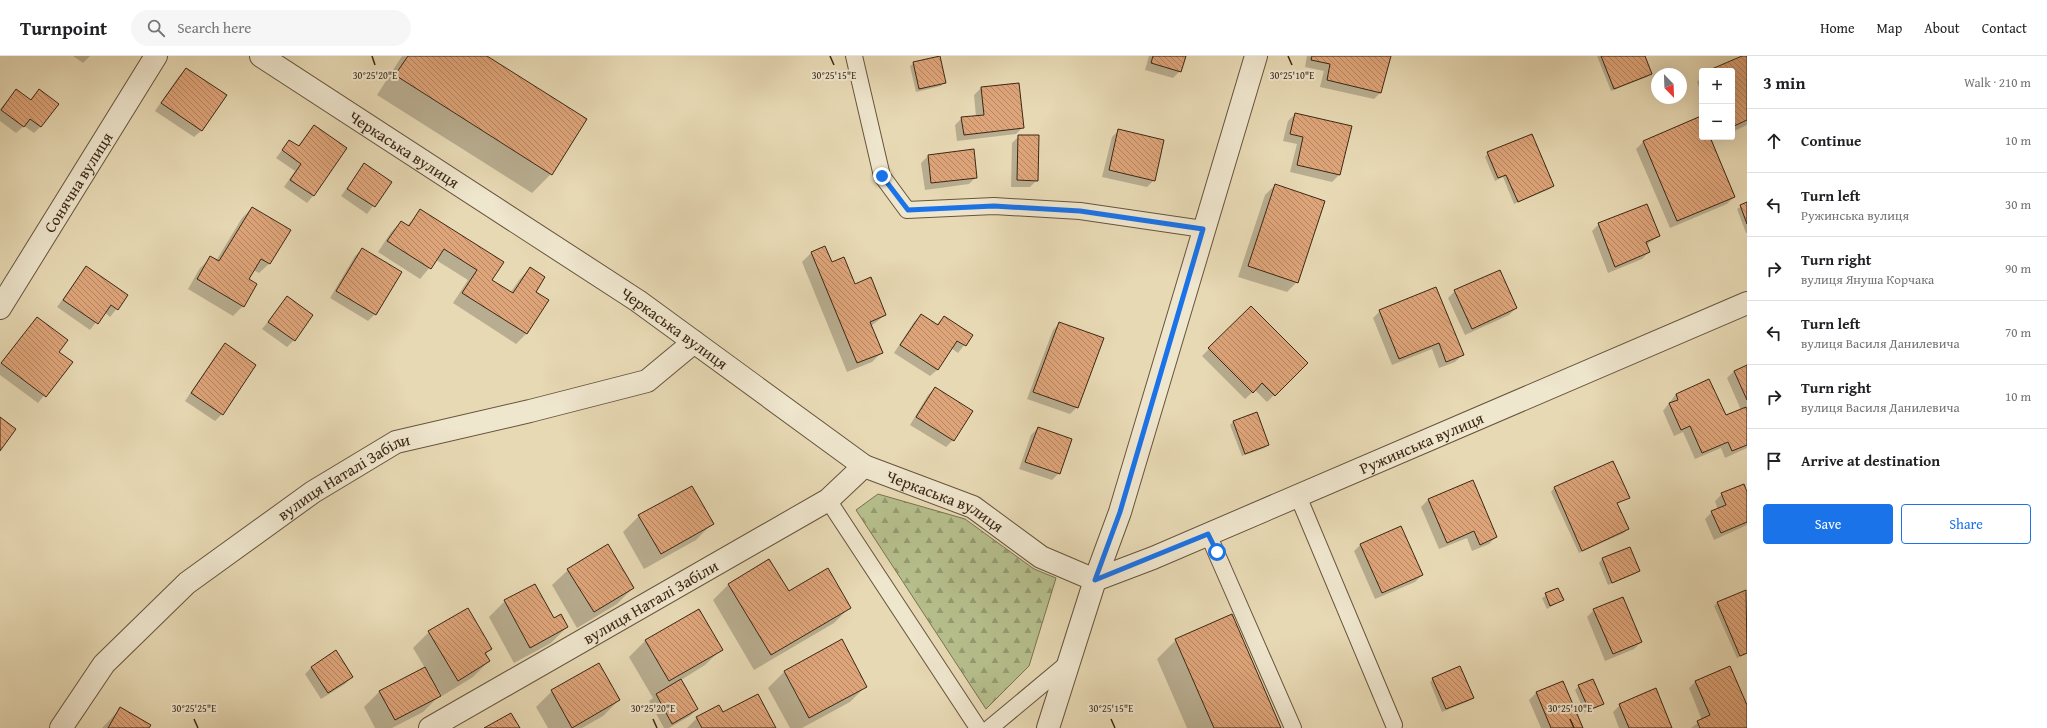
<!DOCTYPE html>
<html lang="en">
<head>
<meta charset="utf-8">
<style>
  :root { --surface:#fff; --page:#f6f6f6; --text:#202124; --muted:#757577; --line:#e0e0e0; --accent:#1a73e8 }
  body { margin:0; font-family:"Gentium Book Plus",serif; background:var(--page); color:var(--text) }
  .controls { position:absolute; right:12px; top:12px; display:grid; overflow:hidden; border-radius:4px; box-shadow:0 4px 16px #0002 }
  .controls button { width:36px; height:36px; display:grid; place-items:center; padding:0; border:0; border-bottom:1px solid var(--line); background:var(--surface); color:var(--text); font:20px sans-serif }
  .compass { position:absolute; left:1651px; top:12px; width:36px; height:36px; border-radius:50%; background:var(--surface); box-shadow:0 4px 16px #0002; rotate:157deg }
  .stop { position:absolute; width:12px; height:12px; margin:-9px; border:3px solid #1a73e8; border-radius:50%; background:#fff }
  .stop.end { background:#1a73e8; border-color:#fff; box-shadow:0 1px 4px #0008 }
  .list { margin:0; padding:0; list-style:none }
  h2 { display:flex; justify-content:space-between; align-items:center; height:52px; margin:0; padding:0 16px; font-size:17px }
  h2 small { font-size:13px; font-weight:400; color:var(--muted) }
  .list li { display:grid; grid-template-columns:26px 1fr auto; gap:12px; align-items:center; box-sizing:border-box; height:64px; padding:0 16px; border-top:1px solid var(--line) }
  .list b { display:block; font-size:15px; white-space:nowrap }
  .list p { margin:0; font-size:13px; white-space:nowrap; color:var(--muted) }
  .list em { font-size:13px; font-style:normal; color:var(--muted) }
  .actions { display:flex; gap:8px; padding:12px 16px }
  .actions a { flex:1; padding:9px 0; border:1px solid var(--accent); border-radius:4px; text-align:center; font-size:14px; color:var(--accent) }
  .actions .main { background:var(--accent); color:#fff }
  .icon { flex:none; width:22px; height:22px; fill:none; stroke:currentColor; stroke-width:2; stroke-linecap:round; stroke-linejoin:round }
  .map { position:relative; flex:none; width:1747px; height:672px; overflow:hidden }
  header { display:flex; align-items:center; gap:24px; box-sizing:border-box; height:56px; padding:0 20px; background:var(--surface); border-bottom:1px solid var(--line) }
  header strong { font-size:19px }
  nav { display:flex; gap:22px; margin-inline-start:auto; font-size:14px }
  .search { width:280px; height:36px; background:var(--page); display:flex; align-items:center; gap:10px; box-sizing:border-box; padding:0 14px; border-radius:22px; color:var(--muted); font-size:15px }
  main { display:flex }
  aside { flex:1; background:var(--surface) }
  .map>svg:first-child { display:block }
</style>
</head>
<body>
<header>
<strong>Turnpoint</strong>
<div class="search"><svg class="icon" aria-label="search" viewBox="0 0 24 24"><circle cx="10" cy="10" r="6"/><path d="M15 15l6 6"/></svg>Search here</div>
<nav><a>Home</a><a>Map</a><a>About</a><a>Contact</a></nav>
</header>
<main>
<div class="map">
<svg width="1747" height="672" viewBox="0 0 1747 672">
  <defs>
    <pattern id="forest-firs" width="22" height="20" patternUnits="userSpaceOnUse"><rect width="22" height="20" fill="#b6bf8d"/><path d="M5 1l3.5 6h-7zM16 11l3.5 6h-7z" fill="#959b72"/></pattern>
    <pattern id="building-back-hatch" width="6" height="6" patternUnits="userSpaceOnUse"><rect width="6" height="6" fill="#dfa57a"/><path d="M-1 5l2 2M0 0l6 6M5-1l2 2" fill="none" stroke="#b68663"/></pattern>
  </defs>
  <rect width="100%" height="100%" fill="#e7d9b4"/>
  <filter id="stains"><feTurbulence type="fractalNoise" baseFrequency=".005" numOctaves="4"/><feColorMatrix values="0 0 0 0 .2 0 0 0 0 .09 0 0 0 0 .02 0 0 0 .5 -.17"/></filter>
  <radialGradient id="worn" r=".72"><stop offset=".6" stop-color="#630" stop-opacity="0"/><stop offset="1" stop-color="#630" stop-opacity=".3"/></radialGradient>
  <path fill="url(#forest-firs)" stroke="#797350" d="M878 438 965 463 1034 513 1056 522 1029 610 986 653 856 454Z"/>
  <path fill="#0003" d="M73 0H90L83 7Z
    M402 0H485L551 118 532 137 377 39Z
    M1149 0H1185L1180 15 1173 22 1145 14Z
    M1307 0H1390L1381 36 1374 43 1320 31 1324 15 1305 11Z
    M1597 0H1643L1651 18 1647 21 1611 35Z
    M1745 0H1747V69L1732 76V15H1710Z
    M914 7 945 26 941 30 916 36 910 10Z
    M186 13 225 40 201 75 194 81 155 55 179 20Z
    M1702 21V38L1697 26Z
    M1018 28 1023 71 1016 78 957 85 955 69 962 62 976 61 974 39 981 32Z
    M16 34 30 44 39 34 41 70 34 77 24 70 16 77 0 65V53Z
    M1295 58 1351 71 1339 119 1332 126 1290 116 1297 88 1283 85 1288 65Z
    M1700 61 1702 81H1708L1734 141 1727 148 1670 172 1636 93 1643 86Z
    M314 70 313 140 307 147 284 131 295 115 276 102 289 85 297 91Z
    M1119 74 1154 124 1147 131 1102 121 1112 81Z
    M1019 80 1037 124 1030 131H1011L1012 87Z
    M1488 97 1553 130 1550 133 1514 148 1503 121 1495 125 1485 101Z
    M928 100 976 121 969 128 925 134 921 107Z
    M364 108 391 126 367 158 341 140Z
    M1275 129 1297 226 1287 236 1238 221 1265 139Z
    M1747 147V177H1746L1737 153Z
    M252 152 270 207 259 217 253 214 247 223 243 250 233 260 188 233 200 212 211 202 216 205 242 162Z
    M421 154 491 224 510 237 520 223 530 212 534 236 547 244 526 278 516 288 453 247 468 224 436 204 420 223 378 196 391 176 401 166 407 170Z
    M1599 168 1659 180 1646 189 1649 196 1642 203 1608 217 1592 175Z
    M362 193 375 258 368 265 330 242 355 200Z
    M812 196 832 208 885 259 871 270 882 296 872 306 847 316 802 206Z
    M86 211 127 240 110 261 104 256 90 274 57 251Z
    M1455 235 1516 252 1509 259 1465 279 1448 242Z
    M287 242 294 284 287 291 262 273Z
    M1251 251 1307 307 1267 346 1255 334 1245 343 1202 300Z
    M1380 255 1462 299 1455 306 1439 312 1432 293 1392 309 1373 262Z
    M921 259 936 269 944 261 972 279 958 297 951 292 937 314 930 320 894 297 914 266Z
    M37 262 58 296 71 306 38 347 0 319V308Z
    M1060 267 1077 351 1070 358 1027 343 1053 274Z
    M225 289 222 358 215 365 185 345 218 296Z
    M1747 310V392L1725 402 1721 392 1695 403 1683 376 1674 380 1663 355 1676 338 1725 361 1741 354 1727 322 1734 315Z
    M935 332 953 384 946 391 910 369 928 339Z
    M1233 366 1268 388 1265 392 1242 400 1230 369Z
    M1038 372 1059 417 1052 424 1019 413 1031 379Z
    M1612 406 1628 441 1616 449 1627 473 1624 477 1579 497 1551 436 1554 432Z
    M1472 425 1496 481 1489 488 1472 495 1467 482 1439 493 1421 451 1428 444Z
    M1722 438 1747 439V469L1714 484 1705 463 1712 456 1718 454 1715 445Z
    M639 460 712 468 696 484 644 513 623 476Z
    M1361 488 1422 519 1415 526 1375 543 1354 495Z
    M1629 492 1639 515 1635 518 1608 529 1599 507 1602 503Z
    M568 514 633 532 617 548 577 572 552 529Z
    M729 528 788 537 850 551 834 567 754 614 713 544Z
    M534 529 553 563 567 571 551 587 514 607 489 561 505 545Z
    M1558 533 1562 544 1547 553 1542 542Z
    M1746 535 1747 598 1737 602 1714 550 1717 547Z
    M699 554 721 594 705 609 681 624 697 653 690 660 669 672H664L649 645 653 642 629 601 645 585Z
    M1594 554 1641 586 1634 593 1605 605 1587 561Z
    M429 576 491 592 485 599 489 605 473 621 442 640 437 631 435 632 439 640 423 656 392 672H375L364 651 380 635 425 612 413 592Z
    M1176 584 1280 672H1187L1157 603Z
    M312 611 352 621 345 628 321 643 305 618Z
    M784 616 866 630 850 646 802 672H790L768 632Z
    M1433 623 1472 641 1469 645 1442 656 1430 626Z
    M1696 625 1747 651V672H1691L1702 664 1689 632Z
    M1562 626 1582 672H1541L1529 644 1536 637Z
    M1579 630 1602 648 1585 657 1575 634Z
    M552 635 619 644 603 660 582 672H548L536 651Z
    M1620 649 1671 672H1619L1613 656Z
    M120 653 148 672H102Z
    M722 657 774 672H687L697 662Z"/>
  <path fill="url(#building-back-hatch)" stroke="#3c2714" d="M408 0H487L587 63 552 119 395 19Z
    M940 0 946 27 919 33 913 6Z
    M1153 0H1186L1181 16 1151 7Z
    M1312 0H1391L1381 37 1327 24 1330 8 1311 4Z
    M1601 0H1645L1652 18 1614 33Z
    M1742 0H1747V64L1732 71V15H1707Z
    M186 12 227 39 202 75 161 47Z
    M1019 27 1024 72 964 79 961 61 984 59 981 31Z
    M16 33 31 44 39 33 59 48 41 71 30 63 24 71 1 54Z
    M1295 57 1352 70 1340 119 1297 109 1303 81 1290 78Z
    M1701 60 1702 81H1710L1735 141 1677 165 1643 85Z
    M314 69 347 92 314 140 290 124 301 108 282 94 289 84 299 90Z
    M1118 73 1164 84 1155 125 1109 114Z
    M1532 78 1554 130 1518 146 1506 119 1498 122 1487 96Z
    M1018 79H1039L1038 125 1017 124Z
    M974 93 977 122 931 127 928 99Z
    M364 107 392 126 375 151 347 133Z
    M1275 128 1325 145 1298 227 1248 210Z
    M1747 146V168L1740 149Z
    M1647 148 1660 180 1646 186 1650 196 1615 211 1598 167Z
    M252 151 291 174 270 208 261 203 249 223 257 228 244 251 197 223 210 200 219 205Z
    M420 153 504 206 492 224 513 237 530 211 545 221 536 236 549 244 527 278 462 237 477 214 444 193 431 213 387 185 401 165 409 170Z
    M825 190 832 206 844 201 855 228 871 221 886 259 870 266 883 297 857 307 811 196Z
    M362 192 402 216 376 259 336 235Z
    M86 210 128 239 118 254 111 249 98 268 63 244Z
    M1500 214 1517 252 1472 273 1454 234Z
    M1436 231 1464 299 1446 306 1439 287 1399 303 1379 254Z
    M287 240 313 259 295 285 268 266Z
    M1251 250 1308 307 1275 340 1262 327 1253 337 1208 292Z
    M921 258 938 269 944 260 973 279 966 290 957 285 938 314 900 289Z
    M37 261 68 284 59 296 73 306 46 341 1 307Z
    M1059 266 1104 282 1078 352 1033 336Z
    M225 287 256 309 223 359 191 337Z
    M1747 309V344L1734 315Z
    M1709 323 1726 359 1746 351 1747 353V389L1732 395 1728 386 1702 397 1690 370 1681 374 1669 347 1678 344 1676 338Z
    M935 331 973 355 954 385 916 361Z
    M1257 356 1269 389 1245 398 1233 365Z
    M0 361 16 373 0 395Z
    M1038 371 1072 383 1060 418 1025 406Z
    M1613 405 1630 442 1617 447 1629 473 1582 495 1554 431Z
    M1473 424 1497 481 1480 489 1474 475 1447 487 1428 443Z
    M1744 428 1747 436V466L1721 477 1711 455 1726 449 1721 437Z
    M692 430 714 468 661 498 638 459Z
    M1401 470 1423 519 1382 537 1360 488Z
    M608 488 634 532 594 556 567 513Z
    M1630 491 1640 515 1612 527 1602 502Z
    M769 503 789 535 828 512 851 552 771 599 728 528Z
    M535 528 554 562 561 558 568 571 530 592 504 544Z
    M1558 532 1564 544 1550 550 1545 537Z
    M1746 534 1747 597 1740 600 1717 546Z
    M1623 541 1642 586 1613 598 1593 553Z
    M468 552 492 593 485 597 490 605 458 625 428 575Z
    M699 553 723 594 669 625 645 584Z
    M1232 558 1281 672H1214L1175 583Z
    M842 583 867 631 809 662 784 615Z
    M336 594 353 621 328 637 311 611Z
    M599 607 620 644 572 672 551 634Z
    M1460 610 1474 642 1446 653 1432 622Z
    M1730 610 1747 649V672H1700L1697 665 1710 659 1695 625Z
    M425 611 441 640 395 664 379 635Z
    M681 623 698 653 672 668 656 638Z
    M1593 623 1604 648 1589 654 1578 629Z
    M1563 625 1583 672H1551L1536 636Z
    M1656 632 1672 672H1629L1619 648Z
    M758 638 776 672H702L696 661 719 649 723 656Z
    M120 651 151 669 149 672H108Z
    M511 657 520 672H484Z"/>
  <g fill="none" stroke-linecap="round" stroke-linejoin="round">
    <g stroke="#67543c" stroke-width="18">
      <path id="service" d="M854 0 882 120 907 154 994 150 1080 155 1203 173
        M1298 440 1394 669
        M828 444 978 672
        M1208 478 1293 672
        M990 672 1068 607"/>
    </g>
    <g stroke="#67543c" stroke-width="24">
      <g id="minor">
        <path id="s1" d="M0 252 156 0"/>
        <path id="s2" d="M61 672 104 608 187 527 313 436 396 386 530 355 647 325 694 286"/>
        <path id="s3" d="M430 672 828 444 864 410"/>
        <path d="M1048 672 1095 524 1120 456 1256 0"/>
      </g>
    </g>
    <g stroke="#67543c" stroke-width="24">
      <g id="tertiary">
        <path id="s4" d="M261 0 638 245 864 410 973 451 1041 501 1095 524 1153 502 1747 247"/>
      </g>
    </g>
    <use href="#service" stroke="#efe6ce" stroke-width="16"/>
    <use href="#minor" stroke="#efe6ce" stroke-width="22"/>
    <use href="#tertiary" stroke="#efe6ce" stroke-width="22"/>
  </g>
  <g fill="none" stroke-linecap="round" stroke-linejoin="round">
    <path stroke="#1a73e8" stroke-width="5" d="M882 120 908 154 994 150 1080 155 1203 173 1120 456 1095 524 1208 478 1217 496"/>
  </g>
  <path fill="none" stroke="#3c2714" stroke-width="1.5" d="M372 0 375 9M830 0 834 9M1288 0 1292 9M194 663 198 672M653 663 657 672M1111 663 1115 672M1570 663 1574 672"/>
  <g text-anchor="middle" stroke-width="4" stroke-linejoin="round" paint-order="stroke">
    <g font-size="16" fill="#3c2714" stroke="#efe6ce">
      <text dy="6" stroke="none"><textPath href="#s4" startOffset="171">Черкаська вулиця</textPath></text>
      <text dy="6" stroke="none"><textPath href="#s1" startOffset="148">Сонячна вулиця</textPath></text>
      <text dy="6" stroke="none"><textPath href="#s4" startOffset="495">Черкаська вулиця</textPath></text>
      <text dy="6" stroke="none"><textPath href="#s4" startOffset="1343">Ружинська вулиця</textPath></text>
      <text dy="6" stroke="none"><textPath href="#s2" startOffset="383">вулиця Наталі Забіли</textPath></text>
      <text dy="6" stroke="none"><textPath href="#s4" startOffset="818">Черкаська вулиця</textPath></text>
      <text dy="6" stroke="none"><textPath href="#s3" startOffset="254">вулиця Наталі Забіли</textPath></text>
    </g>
  </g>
  <g font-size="10" text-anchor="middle" fill="#3c2714" stroke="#efe6ce" stroke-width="4" stroke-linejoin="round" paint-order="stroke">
    <text x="375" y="23">30°25'20"E</text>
    <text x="834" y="23">30°25'15"E</text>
    <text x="1292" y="23">30°25'10"E</text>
    <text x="194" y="656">30°25'25"E</text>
    <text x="653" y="656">30°25'20"E</text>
    <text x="1111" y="656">30°25'15"E</text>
    <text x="1570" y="656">30°25'10"E</text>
  </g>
  <rect width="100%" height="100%" filter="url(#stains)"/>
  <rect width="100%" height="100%" fill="url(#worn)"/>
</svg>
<div class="controls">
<button>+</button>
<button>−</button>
</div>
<svg class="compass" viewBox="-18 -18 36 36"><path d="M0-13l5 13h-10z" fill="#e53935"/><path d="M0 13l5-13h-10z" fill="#757577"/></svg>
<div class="stop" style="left:1217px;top:496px"></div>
<div class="stop end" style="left:882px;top:120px"></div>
</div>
<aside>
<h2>3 min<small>Walk · 210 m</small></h2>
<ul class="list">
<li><svg class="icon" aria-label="ahead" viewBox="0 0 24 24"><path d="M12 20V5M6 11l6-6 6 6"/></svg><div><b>Continue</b></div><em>10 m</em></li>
<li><svg class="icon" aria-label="left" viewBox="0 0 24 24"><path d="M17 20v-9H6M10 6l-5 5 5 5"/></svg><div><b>Turn left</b><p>Ружинська вулиця</p></div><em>30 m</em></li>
<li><svg class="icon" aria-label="right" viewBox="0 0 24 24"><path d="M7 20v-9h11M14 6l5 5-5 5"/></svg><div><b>Turn right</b><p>вулиця Януша Корчака</p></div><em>90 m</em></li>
<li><svg class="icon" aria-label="left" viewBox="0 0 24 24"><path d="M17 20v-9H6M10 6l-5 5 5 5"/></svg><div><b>Turn left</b><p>вулиця Василя Данилевича</p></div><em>70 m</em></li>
<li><svg class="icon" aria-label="right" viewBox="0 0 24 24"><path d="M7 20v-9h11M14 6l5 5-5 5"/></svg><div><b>Turn right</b><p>вулиця Василя Данилевича</p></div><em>10 m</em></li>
<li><svg class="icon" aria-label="arrive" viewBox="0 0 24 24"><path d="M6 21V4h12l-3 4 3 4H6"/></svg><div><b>Arrive at destination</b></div></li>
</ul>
<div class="actions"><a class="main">Save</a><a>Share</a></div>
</aside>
</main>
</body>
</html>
